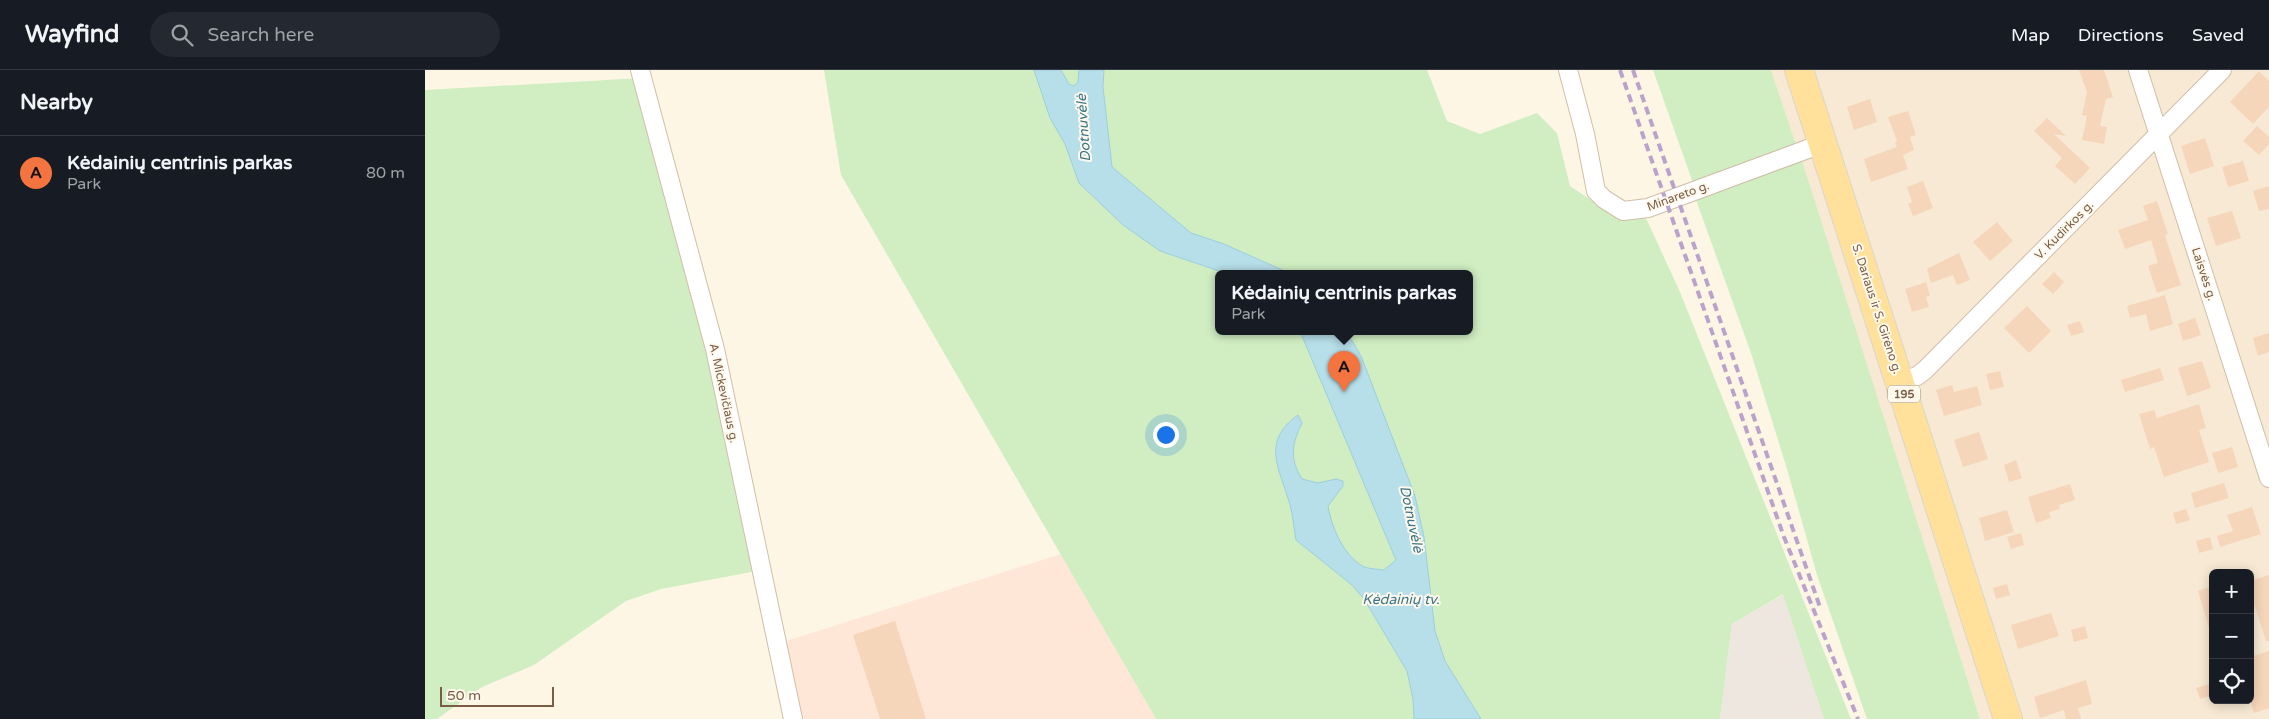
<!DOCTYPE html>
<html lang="en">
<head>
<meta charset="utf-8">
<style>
  :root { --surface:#171b24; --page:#242831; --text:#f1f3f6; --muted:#9ea1a6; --line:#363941; --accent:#f4743f }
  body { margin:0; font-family:"Varela Round",sans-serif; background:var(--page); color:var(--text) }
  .controls { position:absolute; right:15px; bottom:15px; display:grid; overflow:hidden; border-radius:8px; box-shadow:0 2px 12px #0003 }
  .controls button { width:45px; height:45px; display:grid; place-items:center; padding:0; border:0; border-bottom:1px solid var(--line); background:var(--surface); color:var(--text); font:25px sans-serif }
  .scale { position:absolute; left:15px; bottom:12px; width:114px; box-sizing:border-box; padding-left:5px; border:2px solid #7a5d47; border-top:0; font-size:14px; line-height:18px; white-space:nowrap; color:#7a5d47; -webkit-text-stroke:4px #fff9ed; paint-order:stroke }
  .you { position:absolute; left:740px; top:364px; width:18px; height:18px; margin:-12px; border:4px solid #fff; border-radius:50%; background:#1a73e8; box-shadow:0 0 0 8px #1a73e833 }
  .badge { display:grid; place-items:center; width:32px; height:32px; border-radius:50%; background:var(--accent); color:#111; font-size:16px; font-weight:700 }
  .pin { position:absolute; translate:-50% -41px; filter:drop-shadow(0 1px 2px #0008) }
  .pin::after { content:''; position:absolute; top:26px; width:18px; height:15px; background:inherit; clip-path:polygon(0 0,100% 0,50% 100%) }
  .popup { position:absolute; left:790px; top:200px; width:258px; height:65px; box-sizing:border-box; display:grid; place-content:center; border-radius:8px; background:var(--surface); filter:drop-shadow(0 1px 4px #0005); font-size:16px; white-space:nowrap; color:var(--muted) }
  .popup b { font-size:19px; color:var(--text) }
  .popup::after { content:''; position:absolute; left:50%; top:100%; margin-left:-10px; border:10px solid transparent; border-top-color:var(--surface) }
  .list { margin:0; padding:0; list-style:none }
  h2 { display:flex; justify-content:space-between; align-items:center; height:65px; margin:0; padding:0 20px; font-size:21px }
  h2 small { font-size:16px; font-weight:400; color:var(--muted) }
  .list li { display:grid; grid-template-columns:32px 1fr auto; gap:15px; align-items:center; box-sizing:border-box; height:75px; padding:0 20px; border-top:1px solid var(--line) }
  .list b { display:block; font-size:19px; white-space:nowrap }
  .list p { margin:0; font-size:16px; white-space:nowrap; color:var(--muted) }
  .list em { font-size:16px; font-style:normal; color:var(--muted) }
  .icon { flex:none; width:28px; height:28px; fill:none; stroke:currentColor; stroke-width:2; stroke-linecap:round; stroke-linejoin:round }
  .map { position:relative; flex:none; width:1844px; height:649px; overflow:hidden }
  header { display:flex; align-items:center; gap:30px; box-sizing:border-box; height:70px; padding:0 25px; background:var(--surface); border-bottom:1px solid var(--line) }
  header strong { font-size:24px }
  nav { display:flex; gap:28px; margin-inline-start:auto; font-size:18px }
  .search { width:350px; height:45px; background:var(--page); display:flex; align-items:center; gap:12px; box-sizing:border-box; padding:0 18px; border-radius:28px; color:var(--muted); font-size:19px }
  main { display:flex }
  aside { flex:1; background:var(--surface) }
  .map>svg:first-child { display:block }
</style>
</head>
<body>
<header>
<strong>Wayfind</strong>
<div class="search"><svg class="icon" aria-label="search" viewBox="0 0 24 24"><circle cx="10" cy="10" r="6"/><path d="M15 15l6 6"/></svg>Search here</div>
<nav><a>Map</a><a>Directions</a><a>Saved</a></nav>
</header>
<main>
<aside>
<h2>Nearby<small></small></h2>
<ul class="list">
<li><span class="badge">A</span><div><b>Kėdainių centrinis parkas</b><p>Park</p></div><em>80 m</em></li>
</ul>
</aside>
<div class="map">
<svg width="1844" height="649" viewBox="0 0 1844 649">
  <rect width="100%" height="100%" fill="#fef6e5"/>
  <path fill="#f7e9d3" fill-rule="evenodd" d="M1346 0H1844V649H1555ZM1788 503H1825V630H1788Z"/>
  <path fill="#ffe7d8" d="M636 484 731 649H375L358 572Z"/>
  <path fill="#eee7df" d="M1359 524 1399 649H1295L1307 554Z"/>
  <path fill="#d0eec2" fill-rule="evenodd" d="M399 0H1002L1022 51 1055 64 1112 43 1132 63 1145 116 1196 150 1220 146 1255 222 1426 649H1399L1358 524 1307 554 1295 649H731L416 105ZM794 203H1044V261H794Z
    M1228 0H1346L1371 75 1268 113Z
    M217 8 337 500 236 519 201 531 109 595 57 617 12 649H0V20Z
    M1377 91 1555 649H1442L1392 505 1362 399 1326 283 1270 127Z"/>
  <path fill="#b7dfea" stroke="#9ccedd" d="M609 0H636L644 14 649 16 653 12 654 0H679L678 17 687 97 766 163 799 174 864 203H800L735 181 698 155 654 113 640 74 625 48Z
    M875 261H921L936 286 990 426 999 467 1010 561 1020 591 1056 649H989L988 629 982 601 939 529 927 515 871 470C869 458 868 446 865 435 855 399 835 372 873 345L877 353C867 374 864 388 877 409L893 413 911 409 918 411V416L903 436C907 458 918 485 939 497 945 499 953 499 959 500L971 490Z"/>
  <path fill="#f6d6ba" d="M1654 0H1679L1688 27 1681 29 1675 56 1682 57 1679 74 1657 70 1662 46 1657 45 1662 22Z
    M1834 1 1844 11V37L1828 54 1805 32Z
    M1445 29 1452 52 1429 60 1422 37Z
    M1483 41 1491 65 1485 67 1489 80 1478 85 1483 99 1446 112 1439 89 1472 77 1470 72 1472 71 1463 47Z
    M1622 48 1641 66 1629 64 1665 98 1650 114 1630 96 1637 88 1609 61Z
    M1832 56 1844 67V74L1834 85 1818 71Z
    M1780 68 1789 96 1765 104 1756 76Z
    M1818 91 1824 111 1803 117 1797 97Z
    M1498 111 1508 138 1488 146 1483 134 1487 132 1482 117Z
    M1844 116V139L1834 141 1828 121Z
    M1732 131 1743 164 1740 165 1756 215 1732 223 1723 196 1733 193 1726 170 1700 179 1693 160 1723 150 1718 136Z
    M1807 141 1816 168 1791 176 1782 148Z
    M1572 152 1588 171 1565 191 1548 172Z
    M1534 183 1545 210 1532 215 1528 205 1506 213 1502 199Z
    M1629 202 1639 212 1628 224 1617 214Z
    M1501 212 1505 226 1501 227 1504 237 1487 242 1480 219Z
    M1740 225 1748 254 1725 261 1721 244 1705 248 1702 236Z
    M1602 236 1626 261 1604 283 1579 258Z
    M1770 248 1776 265 1758 271 1753 254Z
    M1655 251 1659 262 1646 266 1642 255Z
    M1844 263V282L1833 286 1828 268Z
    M1777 291 1786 318 1762 326 1753 298Z
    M1735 298 1739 310 1700 322 1696 310Z
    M1575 301 1579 317 1565 320 1561 304Z
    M1527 315 1529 322 1552 316 1557 335 1519 346 1511 320Z
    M1774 334 1781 358 1774 360 1784 392 1739 407 1729 377 1725 379 1714 344 1729 340 1732 348Z
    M1554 362 1563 389 1538 397 1529 370Z
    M1807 377 1813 397 1793 403 1787 383Z
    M1591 390 1597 408 1584 412 1579 395Z
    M1799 413 1804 428 1770 438 1766 423Z
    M1645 414 1650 430 1634 435 1635 439 1624 442 1626 448 1611 453 1603 427Z
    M1827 437 1836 464 1795 477 1792 466 1808 461 1802 445Z
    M1761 439 1765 450 1751 454 1748 443Z
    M1582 440 1589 462 1560 471 1554 448Z
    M1596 463 1599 475 1586 479 1582 467Z
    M1785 467 1788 479 1774 483 1771 471Z
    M1844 505V571H1841L1825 521V511Z
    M1582 514 1585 525 1571 529 1568 518Z
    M1788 516V561H1785L1773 521Z
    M1626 543 1634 566 1593 579 1586 555Z
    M470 551 501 649H455L428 565Z
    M1660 556 1663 568 1649 572 1646 560Z
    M1844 581V638L1829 643 1825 631V587Z
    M1661 610 1667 634 1653 638 1656 649H1641L1639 640 1615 648 1609 627Z
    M1788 613V625L1775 629 1771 618Z"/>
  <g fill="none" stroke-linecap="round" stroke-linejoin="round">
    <g stroke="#d1bea9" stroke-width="20">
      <path id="minor" d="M215 0 290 279 368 649
        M1143 0 1160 64 1171 121 1179 129 1198 141 1223 138 1399 73
        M1713 0 1844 408
        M1476 312 1492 306 1500 300 1797 0"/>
    </g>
    <g stroke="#dcd5cf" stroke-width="30">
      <path id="primary" d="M1374 0 1583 649"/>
    </g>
    <use href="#minor" stroke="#fff" stroke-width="18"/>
    <use href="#primary" stroke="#ffe19b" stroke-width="28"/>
    <path stroke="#baa2ca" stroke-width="4" stroke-dasharray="8 5" stroke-linecap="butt" d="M1195 0 1359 467 1433 649
      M1208 0 1396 540"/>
  </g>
  <g text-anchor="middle" stroke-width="4" stroke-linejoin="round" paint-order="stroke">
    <rect fill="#fff9ed" stroke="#a28c79" stroke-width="1" x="1463" y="315.5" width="32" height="17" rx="4"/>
    <g font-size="11" font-weight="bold" fill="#7a5d47">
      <text x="1479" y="328">195</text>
    </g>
    <g font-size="12" fill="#7a5d47" stroke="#fff9ed">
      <text transform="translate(1253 126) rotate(-20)" y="4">Minareto g.</text>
      <text transform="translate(1639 160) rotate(-45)" y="4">V. Kudirkos g.</text>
      <text transform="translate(1779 204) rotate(72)" y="4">Laisvės g.</text>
      <text transform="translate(1452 239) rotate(72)" y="4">S. Dariaus ir S. Girėno g.</text>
      <text transform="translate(299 323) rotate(78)" y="4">A. Mickevičiaus g.</text>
    </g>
    <g font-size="14" font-style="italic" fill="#3b7688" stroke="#fff9ed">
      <text transform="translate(658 58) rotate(-94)" y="5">Dotnuvėlė</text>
      <text transform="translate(987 449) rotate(78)" y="5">Dotnuvėlė</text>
      <text x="976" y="534">Kėdainių tv.</text>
    </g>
  </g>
</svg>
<div class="controls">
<button>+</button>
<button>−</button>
<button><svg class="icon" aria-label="locate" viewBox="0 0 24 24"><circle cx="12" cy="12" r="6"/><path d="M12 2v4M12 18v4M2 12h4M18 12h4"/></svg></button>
</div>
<div class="scale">50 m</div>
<div class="you"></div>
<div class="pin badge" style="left:919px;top:322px">A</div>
<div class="popup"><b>Kėdainių centrinis parkas</b>Park</div>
</div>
</main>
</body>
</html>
